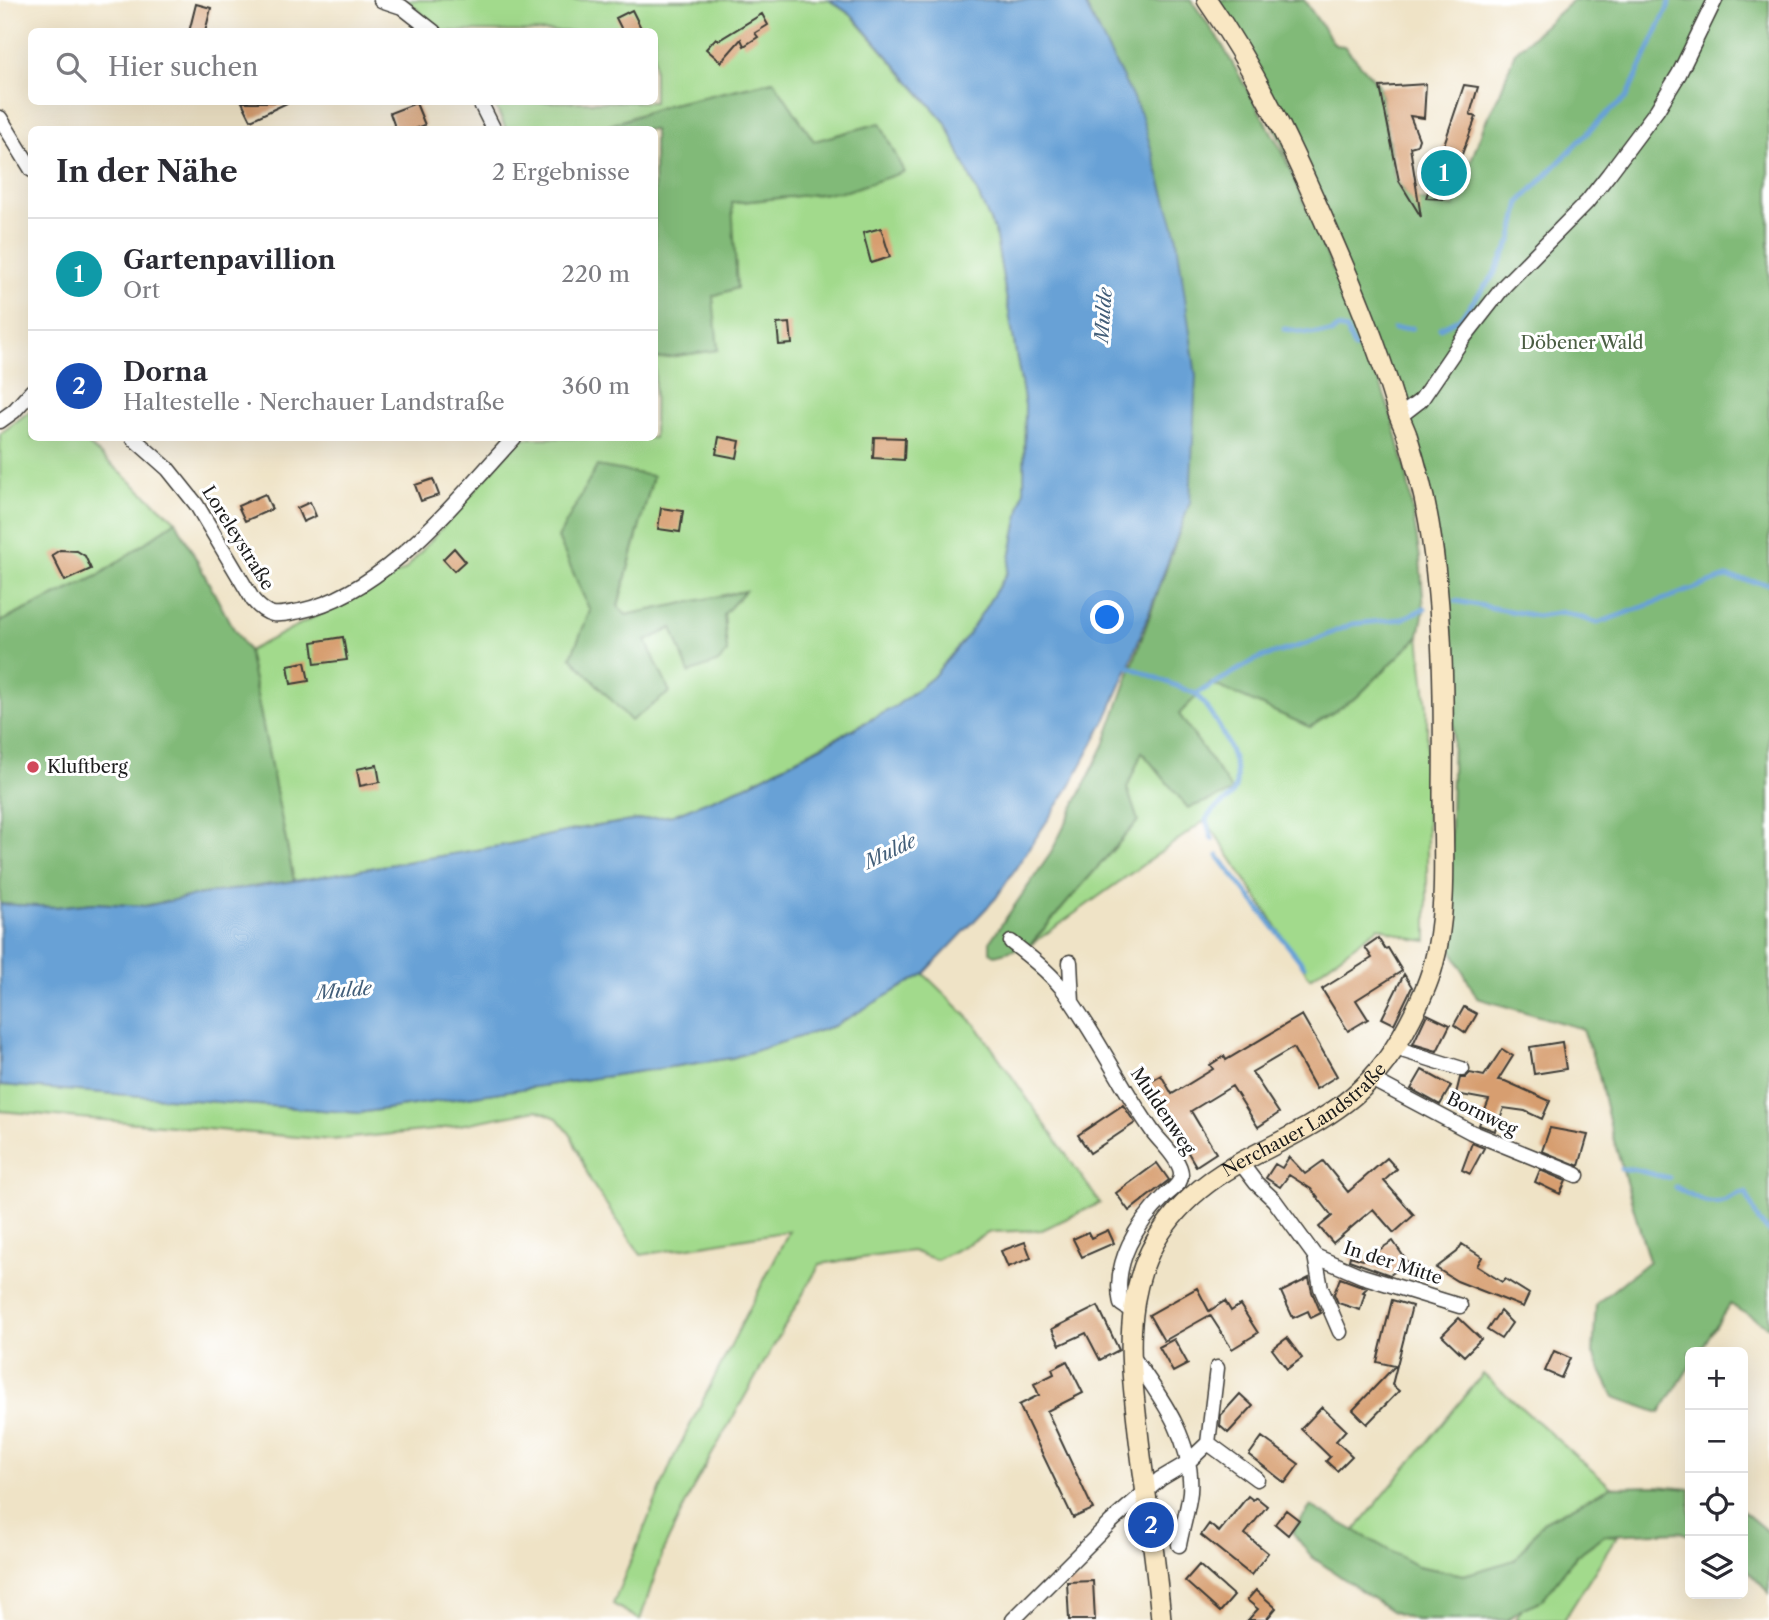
<!DOCTYPE html>
<html lang="de">
<head>
<meta charset="utf-8">
<style>
  :root { --surface:#fff; --page:#f7f7f7; --text:#2b2b33; --muted:#7c7c81; --line:#e1e1e2; --accent:#db2777 }
  body { margin:0; font-family:"Libre Caslon Text",serif; background:var(--page); color:var(--text) }
  .controls { position:absolute; right:21px; bottom:21px; display:grid; overflow:hidden; border-radius:10px; box-shadow:0 7px 28px #0002 }
  .controls button { width:63px; height:63px; display:grid; place-items:center; padding:0; border:0; border-bottom:2px solid var(--line); background:var(--surface); color:var(--text); font:35px sans-serif }
  .you { position:absolute; left:1108px; top:618px; width:24px; height:24px; margin:-18px; border:5px solid #fff; border-radius:50%; background:#1a73e8; box-shadow:0 0 0 10px #1a73e833 }
  .badge { display:grid; place-items:center; width:46px; height:46px; border-radius:50%; background:var(--accent); color:#fff; font-size:23px; font-weight:700 }
  .pin { position:absolute; translate:-50% -50%; border:4px solid #fff; box-shadow:0 2px 7px #0006 }
  .list { margin:0; padding:0; list-style:none }
  h2 { display:flex; justify-content:space-between; align-items:center; height:91px; margin:0; padding:0 28px; font-size:30px }
  h2 small { font-size:23px; font-weight:400; color:var(--muted) }
  .list li { display:grid; grid-template-columns:46px 1fr auto; gap:21px; align-items:center; box-sizing:border-box; height:112px; padding:0 28px; border-top:2px solid var(--line) }
  .list b { display:block; font-size:26px; white-space:nowrap }
  .list p { margin:0; font-size:23px; white-space:nowrap; color:var(--muted) }
  .list em { font-size:23px; font-style:normal; color:var(--muted) }
  .icon { flex:none; width:38px; height:38px; fill:none; stroke:currentColor; stroke-width:2; stroke-linecap:round; stroke-linejoin:round }
  .map { position:relative; flex:none; width:1769px; height:1620px; overflow:hidden }
  .search { position:absolute; background:var(--surface); box-shadow:0 7px 28px #0002; left:28px; top:28px; width:630px; height:77px; display:flex; align-items:center; gap:18px; box-sizing:border-box; padding:0 24px; border-radius:10px; color:var(--muted); font-size:26px }
  .panel { position:absolute; background:var(--surface); box-shadow:0 7px 28px #0002; left:28px; top:126px; width:630px; height:315px; border-radius:10px }
  .map>svg:first-child { display:block }
</style>
</head>
<body>
<div class="map">
<svg width="1769" height="1620" viewBox="0 0 1769 1620">
  <rect width="100%" height="100%" fill="#fff"/>
  <filter id="ink" filterUnits="userSpaceOnUse"><feTurbulence type="fractalNoise" baseFrequency=".0143" numOctaves="2"/><feDisplacementMap in="SourceGraphic" scale="14" xChannelSelector="R" yChannelSelector="G"/><feConvolveMatrix kernelMatrix="1 2 1 2 8 2 1 2 1" color-interpolation-filters="sRGB"/></filter>
  <filter id="wash" filterUnits="userSpaceOnUse"><feTurbulence type="fractalNoise" baseFrequency=".00686" numOctaves="4" result="noise"/><feDisplacementMap in="SourceGraphic" scale="28" xChannelSelector="R" yChannelSelector="G"/><feGaussianBlur stdDeviation="1.57" result="paint"/><feColorMatrix in="noise" values="0 0 0 0 0 0 0 0 0 0 0 0 0 0 0 0 0 1.4 0 .05"/><feComposite in="paint" operator="in"/></filter>
  <g filter="url(#wash)">
    <rect width="100%" height="100%" fill="#efe3c6"/>
    <path fill="#a2da8c" stroke="#5f7b54" stroke-width="2" fill-rule="evenodd" d="M406 0H829L852 16 946 123 995 232 1025 405 1024 490 1007 573 968 635 933 677 896 706 745 786 673 815 583 828 505 845 294 881 248 651 405 570 520 438H654L655 359 718 350 712 296 737 288 731 203 847 191 773 81 667 105 599 129H506L494 102H654V32L442 31ZM653 476 618 607 626 615 744 591 724 614 727 652 672 628 646 641 571 657Z
      M31 410 32 438H81L176 521 98 576 0 622V434Z
      M1419 636 1427 708V941L1413 939 1379 927 1310 978 1206 820 1029 946 1138 821 1127 788 1142 751 1210 682 1310 727 1357 697Z
      M924 974 976 1025 1100 1203 1042 1230 990 1232 937 1260 912 1251 820 1264 694 1486 664 1549 640 1620 613 1604 673 1459 789 1231 641 1255 591 1182 571 1135 557 1118 537 1110 434 1130 331 1140 0 1111V1085L359 1113 732 1058 834 1026Z
      M1483 1374 1611 1487 1543 1522 1516 1560 1464 1575 1417 1566 1354 1531Z
      M1605 1535 1617 1536 1564 1620H1515L1523 1608 1542 1600 1576 1556Z"/>
    <path fill="#81ba78" stroke="#4e6b4a" stroke-width="2" d="M1083 0H1191L1221 43 1283 153 1374 365 1393 421 1407 476 1420 558 1424 610 1419 636 1357 697 1310 727 1210 683 1179 714 1233 792 1188 808 1142 752 1127 788 1138 821 1029 946 995 955 990 952V941L1051 853 1104 745 1190 502Z
      M1218 0H1304L1335 45 1344 46 1379 85 1395 179 1410 198 1454 207 1485 123 1500 93 1515 52 1573 0H1769V1327L1730 1304 1699 1352H1690V1366L1660 1413 1614 1397 1593 1354 1596 1304 1649 1261 1612 1134 1598 1072 1583 1029 1477 998 1448 943 1453 731 1452 655 1449 609 1426 469Z
      M774 81 814 141 880 123 904 172 847 191 732 203 737 288 713 296 718 350 655 359 654 130 599 129 667 105Z
      M597 466 653 476 618 606 626 615 745 591 724 614 727 652 719 662 689 673 672 628 646 641 670 692 631 721 571 657 590 611 558 538Z
      M176 521 229 621 248 651 294 881 203 894 145 906 94 903 55 907 0 904V622L98 576Z
      M1657 1486 1690 1489V1536L1681 1532 1605 1535 1576 1556 1542 1600 1523 1608 1508 1620H1415L1391 1611 1312 1557 1292 1532 1311 1506 1417 1566 1464 1575 1515 1560 1543 1522 1611 1487Z
      M1743 1511 1769 1533V1593L1743 1566Z"/>
    <path fill="#67a1d6" stroke="#425e79" stroke-width="2" d="M829 0H1083L1141 114 1176 233 1196 376 1190 502 1129 666 1105 721 1069 788 996 898 924 974 834 1026 732 1058 359 1113 0 1085V904L55 907 94 903 145 906 203 894 294 881 505 845 583 828 673 815 745 786 826 744 896 706 933 677 968 635 1007 573 1024 490 1025 405 995 232 946 123 853 16Z"/>
    <g fill="none" stroke-linecap="round" stroke-linejoin="round">
      <path stroke="#67a1d6" stroke-width="5" d="M1440 328 1460 318 1493 276 1512 239 1520 202 1603 117 1627 97 1671 0
        M1284 329 1310 333H1331L1337 328 1347 330 1354 348 1359 347
        M1394 329 1412 328
        M1456 601 1537 616 1563 612 1598 623 1726 577 1769 584
        M1123 664 1196 694 1259 658 1309 643 1352 624 1402 619 1425 608
        M1196 694C1213 713 1247 766 1233 793 1225 806 1214 805 1206 820L1212 839
        M1218 856 1304 966
        M1621 1169H1632L1669 1178
        M1676 1187C1689 1195 1709 1207 1725 1201 1733 1197 1737 1193 1746 1193L1759 1222 1769 1231"/>
    </g>
    <g id="blocks">
      <path fill="#d79e70" d="M196 4 211 8 205 32H189Z
        M632 10 643 32H623L616 18Z
        M762 14 768 25 755 33 758 37 744 46 741 39 721 62 706 49 716 38 719 40Z
        M1426 84 1424 118 1410 116 1419 139 1417 145 1410 147 1421 217 1399 181 1380 87Z
        M1464 85 1478 87 1470 114 1476 117 1445 199 1426 198Z
        M242 102H289L251 120Z
        M416 103 425 125 413 130H396L390 113Z
        M881 228 890 257 871 263 863 233Z
        M790 323 792 344 779 345 777 324Z
        M719 437 740 441 737 458 716 454Z
        M874 437 905 438 904 460 873 458Z
        M433 479 439 495 421 501 415 485Z
        M265 494 272 509 245 521 238 506Z
        M310 502 316 516 303 522 297 508Z
        M661 508 683 511 680 532 658 529Z
        M454 548 465 561 454 571 443 559Z
        M60 550 77 551 85 556 91 569 65 581 52 555Z
        M343 637 347 660 315 664 312 642Z
        M305 662 309 681 291 684 288 665Z
        M377 765 380 782 360 786 357 769Z
        M1378 938 1385 949 1388 948 1402 971 1356 1000 1368 1019 1348 1031 1322 989 1372 958 1365 947Z
        M1404 974 1412 987 1394 1024 1382 1018Z
        M1464 1007 1477 1014 1466 1033 1454 1025Z
        M1427 1014 1450 1025 1437 1051 1413 1044Z
        M1302 1015 1337 1076 1316 1089 1293 1048 1252 1072 1279 1113 1258 1127 1232 1086 1191 1111 1216 1153 1196 1166 1147 1083 1161 1075 1172 1094 1213 1069 1210 1065 1224 1056 1226 1060Z
        M1562 1042 1566 1069 1534 1074 1530 1047Z
        M1502 1049 1513 1056 1498 1080 1505 1081 1550 1101 1542 1119 1525 1111 1504 1108 1495 1131 1479 1125 1489 1100 1456 1094 1460 1078H1465L1470 1073 1484 1076Z
        M1422 1070 1451 1086 1440 1105 1411 1089Z
        M1123 1105 1135 1123 1090 1153 1078 1135Z
        M1550 1128 1588 1135 1579 1166 1542 1151Z
        M1472 1143 1484 1148 1470 1174 1462 1170Z
        M1289 1157 1305 1174 1323 1161 1348 1192 1387 1158 1397 1169 1384 1181 1414 1215 1394 1233 1373 1209 1333 1243 1319 1227 1332 1216 1311 1189 1289 1175 1280 1187 1266 1178 1275 1164 1282 1168Z
        M1157 1163 1169 1180 1129 1211 1116 1193Z
        M1540 1170 1566 1181 1560 1194 1535 1182Z
        M1108 1230 1114 1243 1082 1257 1073 1239 1088 1232 1091 1238Z
        M1393 1241 1408 1263 1390 1275 1349 1260 1350 1256 1363 1260Z
        M1025 1242 1031 1258 1008 1267 1001 1251Z
        M1462 1244 1482 1257 1477 1266 1502 1282 1505 1279 1529 1294 1523 1307 1457 1281 1436 1268 1457 1252Z
        M1309 1278 1312 1292 1321 1313 1311 1318 1308 1311 1293 1318 1281 1292Z
        M1340 1278 1367 1288 1363 1292 1365 1293 1360 1310 1338 1303 1334 1294Z
        M1197 1288 1209 1311 1225 1301 1231 1311 1240 1305 1258 1333 1232 1349 1210 1315 1164 1341 1149 1315Z
        M1392 1300 1412 1306 1392 1385 1399 1391 1367 1424 1353 1410 1395 1366 1377 1362Z
        M1098 1306 1119 1350 1100 1360 1086 1333 1060 1345 1052 1329Z
        M1500 1311 1512 1323 1501 1339 1487 1330Z
        M1459 1318 1481 1339 1464 1356 1442 1335Z
        M1287 1338 1302 1358 1287 1369 1272 1349Z
        M1174 1339 1188 1364 1173 1372 1159 1347Z
        M1554 1351 1570 1358 1561 1378 1545 1371Z
        M1067 1361 1083 1393 1047 1411 1093 1509 1073 1518 1019 1405 1039 1395 1034 1384 1054 1374 1052 1369Z
        M1240 1394 1253 1406 1228 1433 1220 1426 1221 1415Z
        M1322 1407 1346 1430 1336 1441 1352 1456 1337 1471 1326 1461 1330 1457 1301 1429Z
        M1262 1437 1299 1464 1285 1483 1249 1455Z
        M1248 1496 1253 1500 1256 1497 1267 1506 1245 1534 1268 1553 1251 1575 1201 1535 1209 1524 1219 1532Z
        M1286 1510 1299 1520 1288 1535 1275 1524Z
        M1199 1565 1234 1596 1220 1612 1185 1581Z
        M1093 1581 1095 1620H1069L1067 1582Z
        M1256 1590 1276 1608 1266 1620H1248L1258 1609 1247 1600Z"/>
    </g>
  </g>
  <g filter="url(#ink)">
    <use href="#blocks" fill-opacity="0" stroke="#3c3a36" stroke-width="2"/>
    <g fill="none" stroke-linecap="round" stroke-linejoin="round">
      <g stroke="#3c3a36" stroke-width="17">
        <path id="street" d="M381 0 402 7 434 32
          M480 102 494 130
          M0 118 32 170
          M1399 417 1421 400 1462 340 1505 285 1587 202 1609 174 1657 110 1679 74 1715 0
          M0 421 14 411 32 391
          M133 438 168 469 196 504 253 600C269 619 278 615 300 611 385 593 457 499 514 438
          M1011 942C1029 956 1047 970 1062 988 1096 1033 1120 1086 1153 1132 1161 1143 1182 1161 1181 1175 1181 1185 1171 1190 1165 1196 1137 1223 1112 1263 1121 1304L1133 1312
          M1070 962 1072 1002
          M1395 1048 1462 1069
          M1373 1080 1471 1132 1577 1175
          M1240 1162 1256 1183 1274 1200 1315 1256 1362 1276 1460 1306
          M1315 1256 1321 1288 1340 1332
          M1132 1356C1160 1396 1194 1440 1190 1492 1188 1510 1182 1528 1179 1545
          M1208 1443 1257 1479
          M1013 1620 1111 1522 1160 1479 1187 1463 1208 1443 1217 1368"/>
      </g>
      <g stroke="#3c3a36" stroke-width="22">
        <g id="secondary">
          <path id="s1" d="M1161 1620C1156 1557 1145 1494 1138 1431 1134 1393 1128 1352 1133 1314 1140 1242 1183 1192 1245 1160 1313 1124 1366 1104 1404 1032 1415 1012 1427 988 1433 966 1448 913 1443 849 1443 794 1444 704 1444 613 1429 523 1424 494 1416 464 1407 435 1404 427 1400 419 1397 410 1377 343 1350 279 1322 216 1289 141 1254 67 1207 0"/>
        </g>
      </g>
      <use href="#street" stroke="#fff" stroke-width="14"/>
      <use href="#secondary" stroke="#f9e7c3" stroke-width="19"/>
    </g>
  </g>
  <circle fill="#d1495b" stroke="#fff" stroke-width="2.5" cx="33" cy="767" r="7"/>
  <g text-anchor="middle" stroke-width="6" stroke-linejoin="round" paint-order="stroke">
    <g font-size="18" fill="#4b5e43" stroke="#fff">
      <text x="1582" y="349">Döbener Wald</text>
    </g>
    <g font-size="18" fill="#1c1c1c" stroke="#fff">
      <text transform="translate(238 538) rotate(58)" y="6">Loreleystraße</text>
      <text transform="translate(1163 1111) rotate(56)" y="6">Muldenweg</text>
      <text transform="translate(1482 1114) rotate(26)" y="6">Bornweg</text>
      <text dy="6" stroke="none"><textPath href="#s1" startOffset="579">Nerchauer Landstraße</textPath></text>
      <text transform="translate(1393 1263) rotate(18)" y="6">In der Mitte</text>
    </g>
    <g font-size="18" fill="#1c1c1c" stroke="#fff" text-anchor="start">
      <text x="47" y="773">Kluftberg</text>
    </g>
    <g font-size="19" font-style="italic" fill="#425e79" stroke="#fff">
      <text transform="translate(1103 315) rotate(-86)" y="7">Mulde</text>
      <text transform="translate(890 851) rotate(-26)" y="7">Mulde</text>
      <text transform="translate(344 990) rotate(-5)" y="7">Mulde</text>
    </g>
  </g>
</svg>
<div class="controls">
<button>+</button>
<button>−</button>
<button><svg class="icon" aria-label="locate" viewBox="0 0 24 24"><circle cx="12" cy="12" r="6"/><path d="M12 2v4M12 18v4M2 12h4M18 12h4"/></svg></button>
<button><svg class="icon" aria-label="layers" viewBox="0 0 24 24"><path d="M12 4l9 5-9 5-9-5zM3 14l9 5 9-5"/></svg></button>
</div>
<div class="you"></div>
<div class="pin badge" style="left:1444px;top:173px;background:#0f9aa8">1</div>
<div class="pin badge" style="left:1151px;top:1525px;background:#1a4fb4">2</div>
<div class="search"><svg class="icon" aria-label="search" viewBox="0 0 24 24"><circle cx="10" cy="10" r="6"/><path d="M15 15l6 6"/></svg>Hier suchen</div>
<section class="panel">
<h2>In der Nähe<small>2 Ergebnisse</small></h2>
<ul class="list">
<li><span class="badge" style="background:#0f9aa8">1</span><div><b>Gartenpavillion</b><p>Ort</p></div><em>220 m</em></li>
<li><span class="badge" style="background:#1a4fb4">2</span><div><b>Dorna</b><p>Haltestelle · Nerchauer Landstraße</p></div><em>360 m</em></li>
</ul>
</section>
</div>
</body>
</html>
